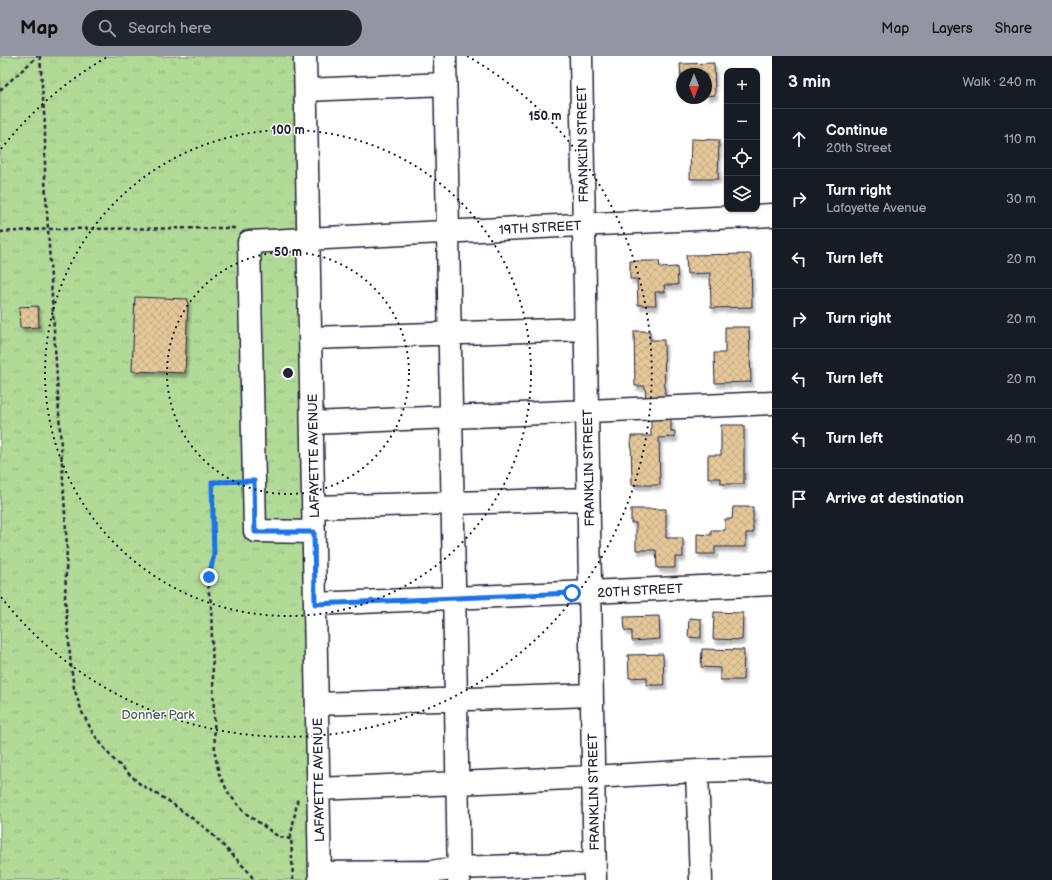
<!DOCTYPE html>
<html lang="en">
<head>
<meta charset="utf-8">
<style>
  :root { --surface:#171b24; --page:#20242c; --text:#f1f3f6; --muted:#9ea1a6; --line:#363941; --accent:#9495a2 }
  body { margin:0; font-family:"Balsamiq Sans",sans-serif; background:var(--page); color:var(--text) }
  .controls { position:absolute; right:12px; top:12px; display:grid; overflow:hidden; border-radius:8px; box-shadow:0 1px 3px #0004 }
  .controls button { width:36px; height:36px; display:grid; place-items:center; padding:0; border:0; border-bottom:1px solid var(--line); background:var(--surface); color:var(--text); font:20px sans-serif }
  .compass { position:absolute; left:676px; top:12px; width:36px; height:36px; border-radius:50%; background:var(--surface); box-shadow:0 1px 3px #0004; rotate:180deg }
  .stop { position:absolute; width:12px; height:12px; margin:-9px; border:3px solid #1a73e8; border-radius:50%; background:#fff }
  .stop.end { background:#1a73e8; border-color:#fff; box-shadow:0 1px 4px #0008 }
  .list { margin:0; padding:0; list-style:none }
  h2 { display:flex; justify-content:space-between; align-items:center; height:52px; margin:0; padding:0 16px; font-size:17px }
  h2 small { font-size:13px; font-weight:400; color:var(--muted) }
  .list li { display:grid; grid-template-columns:26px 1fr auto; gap:12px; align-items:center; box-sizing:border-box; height:60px; padding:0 16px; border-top:1px solid var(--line) }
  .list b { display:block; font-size:15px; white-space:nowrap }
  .list p { margin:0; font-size:13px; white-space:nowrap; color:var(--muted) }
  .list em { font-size:13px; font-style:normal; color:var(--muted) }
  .icon { flex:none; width:22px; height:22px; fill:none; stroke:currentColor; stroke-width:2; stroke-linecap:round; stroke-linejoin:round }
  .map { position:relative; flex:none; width:772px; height:824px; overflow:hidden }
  header { display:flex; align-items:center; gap:24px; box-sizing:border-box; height:56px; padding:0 20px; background:var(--accent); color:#111 }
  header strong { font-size:19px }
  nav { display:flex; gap:22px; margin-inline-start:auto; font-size:14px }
  .search { width:280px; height:36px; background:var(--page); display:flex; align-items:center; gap:10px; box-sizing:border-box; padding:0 14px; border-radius:22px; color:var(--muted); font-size:15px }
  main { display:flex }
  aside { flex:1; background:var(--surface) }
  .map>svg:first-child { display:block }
</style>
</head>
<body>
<header>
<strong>Map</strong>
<div class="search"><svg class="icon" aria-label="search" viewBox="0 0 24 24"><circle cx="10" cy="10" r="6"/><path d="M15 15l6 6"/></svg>Search here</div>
<nav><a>Map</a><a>Layers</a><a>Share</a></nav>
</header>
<main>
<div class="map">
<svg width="772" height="824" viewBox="0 0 772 824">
  <defs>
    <pattern id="park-tufts" width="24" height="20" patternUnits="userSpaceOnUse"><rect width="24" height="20" fill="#b1da97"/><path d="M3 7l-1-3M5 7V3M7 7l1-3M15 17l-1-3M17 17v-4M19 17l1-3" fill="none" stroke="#98bb83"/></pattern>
    <pattern id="building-cross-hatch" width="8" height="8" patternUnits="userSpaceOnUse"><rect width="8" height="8" fill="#e5c899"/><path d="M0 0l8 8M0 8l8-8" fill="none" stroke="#c4ac85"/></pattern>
    <filter id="shadow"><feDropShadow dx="2.5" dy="4.5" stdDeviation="1" flood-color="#0004"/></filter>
  </defs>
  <rect width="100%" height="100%" fill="#fff"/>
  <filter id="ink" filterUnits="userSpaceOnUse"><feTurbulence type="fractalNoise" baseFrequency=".025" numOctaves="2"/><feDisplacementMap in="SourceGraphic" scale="8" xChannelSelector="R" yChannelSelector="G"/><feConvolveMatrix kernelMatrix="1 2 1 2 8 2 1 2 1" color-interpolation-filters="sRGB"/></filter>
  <g filter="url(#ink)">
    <path fill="url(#park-tufts)" stroke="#6a7e69" d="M0 0H305L320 824H0Z"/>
    <path fill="url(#building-cross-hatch)" stroke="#22223b" filter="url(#shadow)" d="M714 7 715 39 706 40V18H682V41L680 8Z
      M691 83 719 84 718 123H690Z
      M751 198 752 251 711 252 710 217 687 218 686 199Z
      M630 205H659L660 212 677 211 678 229H664L665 236H655L656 249H638L637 223H630Z
      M135 241 188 243 185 317 132 315Z
      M38 250 39 271 20 272 19 251Z
      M725 271H749L751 326 715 327 714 297H725Z
      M634 275H650V284H664L665 346H646L645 330H635Z
      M671 362V375H675V381L659 382 660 429H632L631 380H651V363Z
      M721 369H744V428H721V422H708V399H721Z
      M733 451H753V477H746V491H715V498H697V478L711 479V474H725V463H732Z
      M631 453H666V482H683V501H675V512H657L656 494H636V467H631Z
      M714 556 743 557 742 584 713 583Z
      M659 560 660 583 632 585V575H625L624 561Z
      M689 562 701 563V582L688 581Z
      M702 593 744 594 743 624H720V612L701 611Z
      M663 598 664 629H647V621L629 622 628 599Z"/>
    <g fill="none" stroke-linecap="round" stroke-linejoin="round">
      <g stroke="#22223b" stroke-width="25">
        <path id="minor" d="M305 0 320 824
          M445 0 459 824
          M581 0 595 824
          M306 34 445 28
          M311 282 585 273
          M312 367 772 347
          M314 451 588 443
          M314 476 255 475 249 186 772 159
          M315 548 772 528
          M317 648 591 639
          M697 715 772 713
          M318 733 593 721 697 715 701 824
          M320 817 430 816 458 812 594 807"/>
      </g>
      <path stroke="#22223b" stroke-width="2.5" stroke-dasharray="4 3" stroke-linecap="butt" d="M40 0 45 71V123L67 491 65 542 71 610 74 632 82 656 93 677 112 702 140 728 170 746 208 774 248 815 254 824
        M0 34 38 0
        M0 176 49 173 236 172
        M236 425 213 426 214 498 208 533 211 546 215 698 219 718 229 738 244 756 279 781 291 783
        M293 824 291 779 298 741"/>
      <use href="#minor" stroke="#fff" stroke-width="22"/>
    </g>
  </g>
  <g fill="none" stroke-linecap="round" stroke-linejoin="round" filter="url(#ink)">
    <path stroke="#1a73e8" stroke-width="5" d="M209 521 214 498 212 426 254 425 255 476H314L315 548 572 537"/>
  </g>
  <g fill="none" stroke="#22223b" stroke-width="2" stroke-dasharray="2 4">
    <circle cx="288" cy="317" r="121"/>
    <circle cx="288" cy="317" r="243"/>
    <path d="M1 93A364 364 0 0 1 109 0M467 0A364 364 0 1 1 1 541"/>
  </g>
  <g text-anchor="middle" stroke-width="3" stroke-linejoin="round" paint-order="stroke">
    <g font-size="13" fill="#22223b" stroke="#fff">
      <text transform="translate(582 88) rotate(-91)" y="5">FRANKLIN STREET</text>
      <text transform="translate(540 171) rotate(-3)" y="5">19TH STREET</text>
      <text transform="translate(313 400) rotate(-91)" y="5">LAFAYETTE AVENUE</text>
      <text transform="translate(588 412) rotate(-91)" y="5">FRANKLIN STREET</text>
      <text transform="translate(640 534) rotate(-3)" y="5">20TH STREET</text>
      <text transform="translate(318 724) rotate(-91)" y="5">LAFAYETTE AVENUE</text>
      <text transform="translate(593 736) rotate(-91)" y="5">FRANKLIN STREET</text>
    </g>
    <g font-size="13" fill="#4d5957" stroke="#fff">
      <text x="158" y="663">Donner Park</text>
    </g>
  </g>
  <circle cx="288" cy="317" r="6" fill="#22223b" stroke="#fff" stroke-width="2"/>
  <g font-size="12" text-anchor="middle" font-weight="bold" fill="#22223b" stroke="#fff" stroke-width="3" stroke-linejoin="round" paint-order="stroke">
    <text x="545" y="64">150 m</text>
    <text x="288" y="78">100 m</text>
    <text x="288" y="200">50 m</text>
  </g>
</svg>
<div class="controls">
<button>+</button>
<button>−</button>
<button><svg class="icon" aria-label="locate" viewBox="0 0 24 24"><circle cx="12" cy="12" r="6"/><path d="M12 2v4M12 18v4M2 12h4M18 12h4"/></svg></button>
<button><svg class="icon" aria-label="layers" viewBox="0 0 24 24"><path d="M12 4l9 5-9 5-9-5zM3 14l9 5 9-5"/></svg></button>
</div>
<svg class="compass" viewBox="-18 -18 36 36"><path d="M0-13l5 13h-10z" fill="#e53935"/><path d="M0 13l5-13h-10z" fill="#9ea1a6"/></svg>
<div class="stop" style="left:572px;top:537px"></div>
<div class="stop end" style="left:209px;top:521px"></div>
</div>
<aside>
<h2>3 min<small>Walk · 240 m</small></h2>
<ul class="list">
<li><svg class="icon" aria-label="ahead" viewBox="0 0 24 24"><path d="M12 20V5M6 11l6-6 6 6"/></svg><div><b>Continue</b><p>20th Street</p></div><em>110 m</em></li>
<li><svg class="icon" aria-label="right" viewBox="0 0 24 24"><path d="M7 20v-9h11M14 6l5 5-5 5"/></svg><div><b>Turn right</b><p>Lafayette Avenue</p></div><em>30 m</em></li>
<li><svg class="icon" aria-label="left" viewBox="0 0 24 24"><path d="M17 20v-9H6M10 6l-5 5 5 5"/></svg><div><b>Turn left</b></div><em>20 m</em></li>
<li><svg class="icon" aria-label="right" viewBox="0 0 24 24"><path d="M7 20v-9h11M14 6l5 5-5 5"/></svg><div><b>Turn right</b></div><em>20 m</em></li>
<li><svg class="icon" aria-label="left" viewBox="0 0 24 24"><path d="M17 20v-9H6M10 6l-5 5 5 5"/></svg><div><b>Turn left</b></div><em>20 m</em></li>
<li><svg class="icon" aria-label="left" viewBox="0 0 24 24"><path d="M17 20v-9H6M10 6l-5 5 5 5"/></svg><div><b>Turn left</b></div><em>40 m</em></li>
<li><svg class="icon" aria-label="arrive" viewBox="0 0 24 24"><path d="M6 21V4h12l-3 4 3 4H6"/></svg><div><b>Arrive at destination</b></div></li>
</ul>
</aside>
</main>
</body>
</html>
